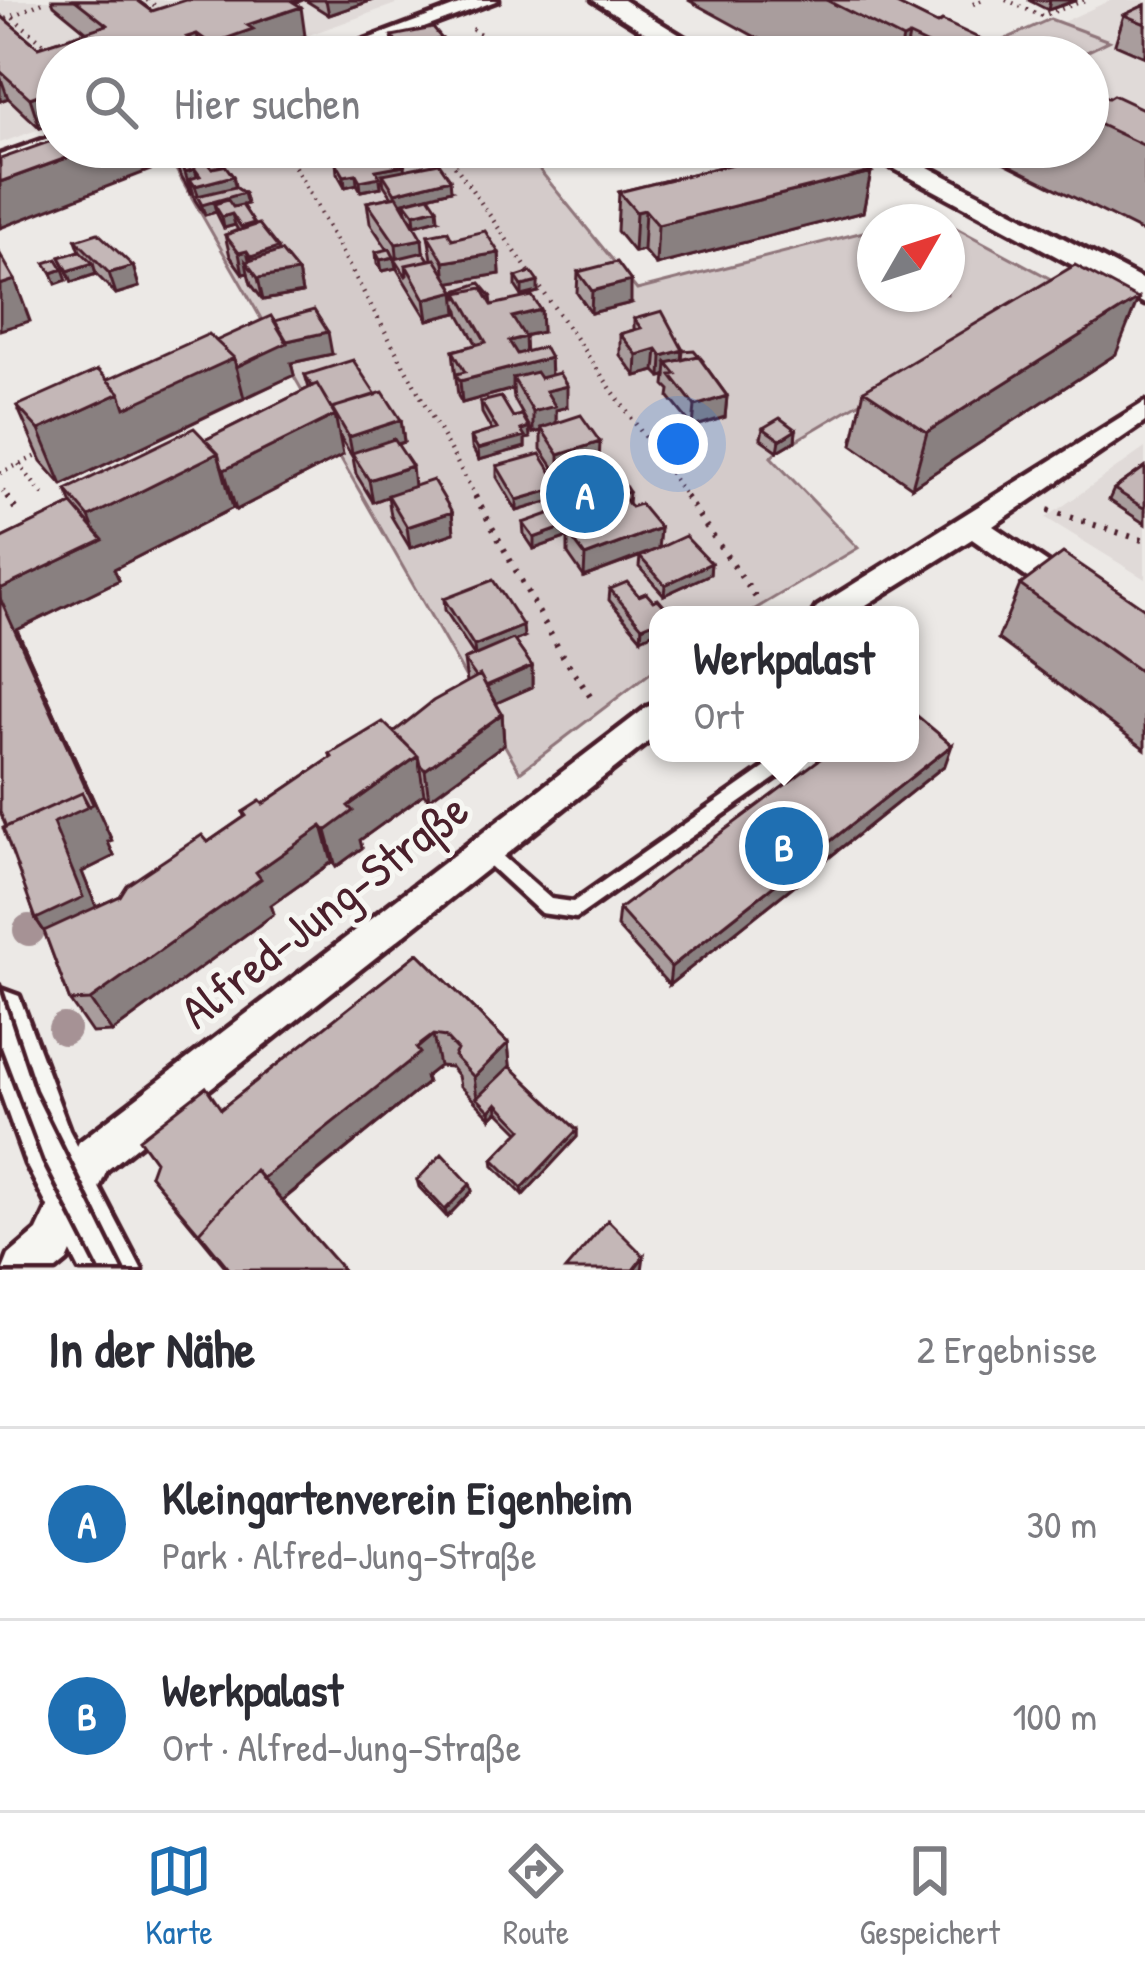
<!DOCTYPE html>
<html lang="de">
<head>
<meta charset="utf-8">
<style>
  :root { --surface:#fff; --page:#f7f7f7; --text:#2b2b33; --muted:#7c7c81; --line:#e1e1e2; --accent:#1f6fb2 }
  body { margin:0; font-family:"Patrick Hand",sans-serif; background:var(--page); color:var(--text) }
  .compass { position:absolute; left:857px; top:204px; width:108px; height:108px; border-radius:50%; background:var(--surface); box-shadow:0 3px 9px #0004; rotate:51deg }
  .you { position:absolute; left:678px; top:444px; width:42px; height:42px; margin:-30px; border:9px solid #fff; border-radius:50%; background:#1a73e8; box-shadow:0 0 0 18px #1a73e833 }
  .badge { display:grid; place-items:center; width:78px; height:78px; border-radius:50%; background:var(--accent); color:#fff; font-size:39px; font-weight:700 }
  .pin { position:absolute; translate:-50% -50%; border:6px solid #fff; box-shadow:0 3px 12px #0006 }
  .popup { position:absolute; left:649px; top:606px; width:270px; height:156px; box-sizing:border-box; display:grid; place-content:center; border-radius:24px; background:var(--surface); filter:drop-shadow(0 3px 9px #0005); font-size:39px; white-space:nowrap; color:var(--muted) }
  .popup b { font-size:45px; color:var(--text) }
  .popup::after { content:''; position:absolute; left:50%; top:100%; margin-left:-24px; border:24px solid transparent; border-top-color:var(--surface) }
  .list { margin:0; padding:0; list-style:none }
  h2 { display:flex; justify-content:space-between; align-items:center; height:156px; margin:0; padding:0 48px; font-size:51px }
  h2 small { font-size:39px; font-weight:400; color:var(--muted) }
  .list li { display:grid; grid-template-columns:78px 1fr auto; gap:36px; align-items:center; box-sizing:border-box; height:192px; padding:0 48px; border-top:3px solid var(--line) }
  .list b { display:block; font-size:45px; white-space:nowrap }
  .list p { margin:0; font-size:39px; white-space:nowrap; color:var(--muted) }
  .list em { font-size:39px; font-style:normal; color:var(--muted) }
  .icon { flex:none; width:66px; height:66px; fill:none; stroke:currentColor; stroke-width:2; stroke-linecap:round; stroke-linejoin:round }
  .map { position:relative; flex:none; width:1145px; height:1270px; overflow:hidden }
  .search { position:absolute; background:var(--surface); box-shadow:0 3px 9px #0004; left:36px; right:36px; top:36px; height:132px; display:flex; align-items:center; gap:30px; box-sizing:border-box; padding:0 42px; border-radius:66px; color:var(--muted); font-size:45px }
  .sheet { height:540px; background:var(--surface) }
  nav { display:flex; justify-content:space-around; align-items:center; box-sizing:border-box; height:168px; border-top:3px solid var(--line); background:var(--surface); font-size:33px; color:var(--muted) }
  nav a { display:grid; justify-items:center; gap:6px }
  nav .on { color:var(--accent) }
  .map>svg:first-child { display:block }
</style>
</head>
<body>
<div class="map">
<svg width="1145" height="1270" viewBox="0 0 1145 1270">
  <rect width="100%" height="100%" fill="#ece9e6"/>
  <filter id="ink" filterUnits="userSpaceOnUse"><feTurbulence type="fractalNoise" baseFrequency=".00833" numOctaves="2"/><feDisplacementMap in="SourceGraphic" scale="24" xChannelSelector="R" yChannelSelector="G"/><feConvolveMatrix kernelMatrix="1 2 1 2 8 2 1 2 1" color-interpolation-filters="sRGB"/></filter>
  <g filter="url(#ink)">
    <path fill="#e0dad8" d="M0 0H407L261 52 264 57H57V123L0 143Z
      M1111 0H1145V157L1088 129V57H1076L1107 41 1063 22Z
      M1145 448V579L1046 518Z"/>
    <path fill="#d4cbca" stroke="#8f757a" stroke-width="3" d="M1050 19 1109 41 1076 57H966Z
      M163 147H521L637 290 875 229V294H947V223L1088 299 879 391 795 441 778 429 761 437 778 451 771 457 858 548 745 615H658V667L520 772Z"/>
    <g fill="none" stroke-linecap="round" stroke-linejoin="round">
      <g stroke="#4a1f2b" stroke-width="9">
        <path id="lane" d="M57 135V141L0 161V155Z
          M786 753H806L804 758 576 918 541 913 478 855 475 850 478 845 484 843 490 845 551 899 573 902Z"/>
      </g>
      <g stroke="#4a1f2b" stroke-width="9">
        <path id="street" d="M472 0H498L347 57H320Z
          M1145 402V422L993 526 1082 586 1087 594 1082 602H1062L972 539 850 615H812L817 607Z
          M658 703V734L107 1170 67 1261 56 1270H3L9 1255 37 1231 79 1142 647 707Z"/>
      </g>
      <g stroke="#4a1f2b" stroke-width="9">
        <path id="secondary" d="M593 0H623L716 57H684Z
          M854 147H890L1145 281V304Z
          M0 989 19 996 69 1130 142 1270H80L26 1164 0 1091Z"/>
      </g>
      <path stroke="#4a1f2b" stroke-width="4.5" stroke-dasharray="1.5 6" stroke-linecap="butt" d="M147 0 164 12
        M1006 0 1042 16 1085 0
        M973 4 983 0
        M13 18 52 50
        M0 22 47 0
        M472 29 493 42
        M284 147 477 499
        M442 147 688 499
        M19 464 46 499
        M0 473 46 452
        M3 491 9 499"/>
      <path stroke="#4a1f2b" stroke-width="6" stroke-dasharray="3 9" stroke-linecap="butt" d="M7 496 18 513
        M475 496 561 653 594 702
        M685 496 759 602
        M1048 510 1145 541"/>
      <use href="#lane" fill="#f6f6f2" fill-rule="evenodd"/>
      <use href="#street" fill="#f6f6f2" fill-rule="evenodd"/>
      <use href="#secondary" fill="#f6f6f2" fill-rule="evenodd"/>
      <path stroke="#4a1f2b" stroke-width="4.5" d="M0 984 35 1090 124 1270
        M0 1048 43 1162 98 1270"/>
    </g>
    <g fill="#a69295">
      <circle cx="29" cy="930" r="16"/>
      <circle cx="64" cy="1029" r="16"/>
    </g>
    <path fill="#a99d9d" stroke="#4a1f2b" stroke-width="3" d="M52 0H137L152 11 303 0 295 3 305 36 257 52 258 57H57V122L40 128 8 98 0 101V15L38 47 87 32 54 5Z
      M305 0H373L329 15Z
      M688 0H888L937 24 1019 57H792Z
      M1028 0H1077L1048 10Z
      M1145 5V57L1115 44 1124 15Z
      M392 36 442 39 443 49 452 57H396Z
      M1088 88 1108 98 1145 110V233L973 147H1088Z
      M57 147H226L203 155 233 176 235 187 244 193 247 204 242 205 255 225 298 272 302 293 263 300 251 284 248 273 243 274 230 256 225 235 238 230 235 225 224 228 216 212 205 215 195 200 193 192 191 193 179 172 176 163 170 154 171 162Z
      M486 147H511L514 160 503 162Z
      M723 147H825L871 172 863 212 656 265 643 250 634 252 617 231 619 192 721 167Z
      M336 162 404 170 451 190 401 203 406 212 405 202 438 219 415 225 409 216 423 252 429 260 432 259 428 235 452 239 499 253 500 274 450 282 455 291 491 296 492 305 541 310 542 332 524 336 526 352 550 358 551 376 567 407 556 410V423L599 462 616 487 629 492 628 504 660 528 658 548 711 563 710 574 664 595 639 567 640 557 644 555 584 577 568 554V537L534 549 524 534 523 523 573 531 590 525 567 486V474L559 476 541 449V431L533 433 514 399 513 389 462 403 458 396 453 351 477 345 460 315 459 310 456 305 457 313 428 320 397 269 395 261 396 268 382 271 377 263 376 252 388 250 370 223 367 202 392 197 384 185 383 180H380L381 187 361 191 357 184 345 187 337 173Z
      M76 240 133 266 139 287 116 294 96 274 72 282 60 257 80 251Z
      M578 272 631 303 591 313 577 293Z
      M516 277 538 292 522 296 516 287Z
      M634 319 704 364 727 396 725 417 693 427 669 397 670 390 665 385 666 376 661 377 655 371 636 376 620 355V334L634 330Z
      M275 322 332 354 291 363 294 375 62 485 41 461 17 406 107 380Z
      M1116 354 912 487 852 445 864 390Z
      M305 375 376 395 401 420 404 442 397 444 414 486 452 512 454 533 410 548 391 516 388 496 373 502 356 474 353 458 339 435 343 455 236 510 233 508 114 569 119 580 17 630 112 841 108 842 114 856 82 872 96 907 120 896 208 842 244 817 243 812 263 804 331 758 330 754 394 732 467 682 464 660 474 655 445 610 444 599 524 637 514 641 532 666V687L496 703 502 714 504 744 429 799 424 794 360 840 362 848 336 867 332 862 271 905 274 914 112 1032 92 1033 70 1001 44 931 36 919 6 827 0 539 72 504 66 490 205 440 309 388Z
      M481 402 513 417 530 438 525 439V447L479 460 472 447 471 437 492 431 482 413Z
      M763 428 796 430 795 441 778 451 761 439Z
      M497 466 561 498 517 511 497 477Z
      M1145 467V524L1109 500 1114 489Z
      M1020 585 1145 609V749L998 639Z
      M610 589 639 596 646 593 641 638 609 600Z
      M945 765 669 985 617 927 619 909Z
      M418 953 508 1043 510 1066 577 1130V1137L523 1195 494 1166 493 1159 519 1132 498 1111 491 1118 460 1086 458 1076 451 1067 439 1066 425 1077 427 1083 282 1201 343 1270H228L150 1175 221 1109Z
      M417 1180 470 1184 472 1191 447 1217 419 1187Z"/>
    <path fill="#898080" stroke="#4a1f2b" stroke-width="3" d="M326 0H373L329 15Z
      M1050 0H1077L1048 10Z
      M301 7 305 36 257 52 258 57H214L211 44 247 25Z
      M197 34 203 57H150L187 37Z
      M909 36 905 57H899L903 39Z
      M442 39 443 57 425 53V57H402L401 47Z
      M0 76 8 98 0 101Z
      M57 88V122L40 128 30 98Z
      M97 147H168L171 162 0 228V182Z
      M172 147H226L227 148 176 163Z
      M351 147H388L389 150 352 157Z
      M513 150 514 160 503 162 502 152Z
      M404 165 405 175 383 174V180H380L381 187 361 191 360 181 376 170Z
      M195 169 199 185 233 176 237 195 244 193 247 204 218 212 214 204 216 212 205 215 195 186 190 179 193 192 191 193 185 172Z
      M871 172 863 212 656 265 658 225Z
      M356 174 357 184 345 187 344 176Z
      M450 179 451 190 396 204 395 193Z
      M437 208 438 219 415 225 414 214Z
      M645 210 643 250 634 252 636 212Z
      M232 214 235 225 224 228 222 217Z
      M422 239 424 260 398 266 396 244Z
      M278 248 282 270 255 275 251 257Z
      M247 251 251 268 246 262 248 273 243 274 239 253Z
      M499 253 500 274 446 283 444 262Z
      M394 257 396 268 382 271 380 260Z
      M93 263 96 274 72 282 68 271Z
      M133 266 139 287 116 294 109 273Z
      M63 269 67 280 56 284 52 273Z
      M298 272 302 293 263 300 258 278Z
      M15 280 30 321 0 330V285Z
      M631 281V303L591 313 592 291Z
      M538 282V292L522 296V286Z
      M455 291 457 313 428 320 425 299Z
      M1138 299 1116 354 912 487 927 432Z
      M541 310 542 332 513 338 512 317Z
      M328 332 332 354 291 363 294 375 244 398 236 367 287 341Z
      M525 337 526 359 510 363 509 341Z
      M657 349 655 371 636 376 637 355Z
      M683 350 682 369 675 373 667 363 666 376 661 377 662 356Z
      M234 358 244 398 62 485 39 430 120 393Z
      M550 358 551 379 513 378V389L462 403 460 381Z
      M567 386V407L556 410V427L541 428V431L533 433V412L546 391Z
      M727 396 725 417 693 427 695 406Z
      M335 415 343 455 236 510 224 470Z
      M401 420 404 442 355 457 352 453 353 458 349 437Z
      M529 427 530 438 525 439V447L479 460 478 449Z
      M796 430 795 441 778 451 780 440Z
      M600 442 599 463 567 464V474L559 476V455Z
      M218 453 233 508 114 569 119 580 17 630 112 841 108 842 114 856 82 872 111 943 67 965 36 919 11 841 0 589 99 542 89 517Z
      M412 466 414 487 373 502 369 480Z
      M561 487V498L517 511V500Z
      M452 512 454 533 410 548 407 527Z
      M573 524V535L568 533V537L534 549V538Z
      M660 528 658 549 584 577 585 556Z
      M711 563 710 574 664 595 665 585Z
      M658 620V630L641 638 642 627Z
      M523 626 524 637 475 657 474 646Z
      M532 666V687L485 708 483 688Z
      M502 714 504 744 429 799 425 770Z
      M952 745 945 765 669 985 671 967Z
      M418 756 424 794 360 840 362 848 336 867 326 831 348 806Z
      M322 826 332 862 271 905 274 914 112 1032 90 1000 256 872Z
      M433 1035 439 1066 425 1077 427 1083 275 1206 260 1180Z
      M508 1043 511 1074 477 1098 474 1077Z
      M497 1103 498 1111 491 1118 490 1111Z
      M577 1130V1137L523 1195 522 1188Z
      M470 1184 472 1191 447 1217 445 1210Z
      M644 1256 642 1270H633Z"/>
    <path fill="#c4b7b7" stroke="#4a1f2b" stroke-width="3" d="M75 0H137L152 11 186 0H290L301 7 247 25 253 29 211 44 197 34 187 37 194 42 150 57 141 52 126 57H57V88L30 98 0 71V15L38 47 107 25Z
      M826 0H888L937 24 942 21 1019 57H954L909 36 903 39Z
      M1145 5V24L1124 15Z
      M433 28 442 39 401 47 392 36Z
      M355 49 363 57H325L323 55Z
      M445 49 452 57H428L425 53Z
      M1088 88 1108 98 1113 95 1145 110V146L1088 119Z
      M57 139V147H97L0 182V159Z
      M497 147H511L513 150 502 152Z
      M737 147H825L871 172 658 225 645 210 636 212 619 192 757 158Z
      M397 153 404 165 376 170 380 177 360 181 356 174 344 176 336 162Z
      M203 154 212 168 225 165 233 176 195 186 190 179 200 176 195 169 185 172 179 160Z
      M206 154 212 163 220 161 223 166 212 168 203 155Z
      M439 163 450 179 395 193 383 174Z
      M235 187 244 193 202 205 197 196Z
      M397 196 422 239 396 244 367 202Z
      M429 196 437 208 414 214 405 202Z
      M228 200 233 207 242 205 254 223 241 227 232 214 222 217 214 204Z
      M259 224 278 248 251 257 247 251 239 253 225 235Z
      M448 231 452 239 485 231 499 253 444 262 428 235Z
      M98 233 133 266 109 273 76 240Z
      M390 249 394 257 380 260 376 252Z
      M80 251 93 263 68 271 60 257Z
      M281 251 298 272 258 278 246 262Z
      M424 252 429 260 406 265 407 275 406 276 395 259Z
      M0 254 15 280 0 285Z
      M57 259 63 269 52 273 45 263Z
      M435 259 455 291 425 299 406 265Z
      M617 262 631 281 592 291 578 272Z
      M1075 265 1138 299 927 432 864 390Z
      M531 272 538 282 522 286 516 277Z
      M480 283 491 296 487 297 482 288 458 293 459 299 455 291 453 292Z
      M482 288 492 305 532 296 541 310 512 317 525 337 509 341 517 354 544 347 550 358 460 381 456 374 465 372 453 351 486 342 458 293Z
      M314 310 328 332 287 341 275 321Z
      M662 311 683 350 662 356 657 349 637 355 620 334 641 328 634 319Z
      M271 316 287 343 236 367 234 358 216 341Z
      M209 334 234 358 125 408 120 393 107 380Z
      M694 350 704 362 698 356 682 360 683 351Z
      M698 356 727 396 695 406 671 375 676 374 667 363Z
      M353 360 376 395 332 408 333 411 317 384 312 386 305 375Z
      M98 370 120 393 39 430 17 406Z
      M536 372 540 378 559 373 567 386 546 391 555 406 533 412 513 378Z
      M317 384 335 415 224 470 222 467 218 453 205 440Z
      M383 392 401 420 349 437 332 408Z
      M501 397 513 417 522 415 529 427 521 430 525 436 478 449 471 437 497 429 481 402Z
      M581 415 600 442 559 455 541 428Z
      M780 418 796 430 780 440 763 428Z
      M194 428 218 453 89 517 66 490Z
      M394 439 412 466 369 480 352 453Z
      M540 454 561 487 517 500 497 466Z
      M595 456 616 487 624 484 629 492 621 494 631 507 640 504 660 528 585 556 568 533 601 520 567 464Z
      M1145 467V509L1114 489Z
      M433 480 452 512 407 527 388 495Z
      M72 504 103 540 0 589V539Z
      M562 509 573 524 534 538 523 523Z
      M685 536 711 563 665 585 640 557Z
      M1063 553 1145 609V675L1020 585Z
      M493 580 523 626 474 646 444 599Z
      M627 582 639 596 646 593 653 601 658 599 671 614 658 615V620L642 627 610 589Z
      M0 598 93 804 89 806 82 793 6 827 0 812Z
      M513 639 532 666 486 686 480 675 476 677 464 660Z
      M480 675 502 714 425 770 420 765 418 756 394 732 433 701Z
      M910 710 952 745 671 967 619 909 828 753H910Z
      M383 722 418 756 348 806 353 811 326 831 322 826 256 872 261 879 90 1000 70 1001 44 931 120 896 127 885 202 835 208 842 246 816 243 812 260 801 263 804 332 757 330 754Z
      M82 793 88 807 53 823 83 897 36 919 3 828Z
      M418 953 508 1043 474 1077 454 1056 457 1050 445 1037 433 1035 416 1048 420 1053 262 1179 255 1170 199 1232 206 1241 150 1175 155 1161 139 1139 206 1087 221 1109Z
      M510 1066 577 1130 522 1188 493 1159 522 1129 497 1103 490 1111 477 1098Z
      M442 1154 470 1184 445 1210 417 1180Z
      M255 1170 343 1270H230L199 1232Z
      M608 1220 644 1256 633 1270H565Z"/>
  </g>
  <g text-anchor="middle" stroke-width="10" stroke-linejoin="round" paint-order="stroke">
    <g font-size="48" fill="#4a1f2b" stroke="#f6f6f2">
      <text transform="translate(324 910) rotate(-38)" y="17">Alfred-Jung-Straße</text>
    </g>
  </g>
</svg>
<svg class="compass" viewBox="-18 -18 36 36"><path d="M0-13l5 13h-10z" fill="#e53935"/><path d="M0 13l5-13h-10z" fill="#7c7c81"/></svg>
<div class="you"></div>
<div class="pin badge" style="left:585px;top:494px">A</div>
<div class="pin badge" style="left:784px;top:846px">B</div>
<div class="popup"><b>Werkpalast</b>Ort</div>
<div class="search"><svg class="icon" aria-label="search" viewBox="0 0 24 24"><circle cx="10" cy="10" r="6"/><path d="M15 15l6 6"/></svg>Hier suchen</div>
</div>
<section class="sheet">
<h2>In der Nähe<small>2 Ergebnisse</small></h2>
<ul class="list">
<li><span class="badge">A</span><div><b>Kleingartenverein Eigenheim</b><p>Park · Alfred-Jung-Straße</p></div><em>30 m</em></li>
<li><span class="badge">B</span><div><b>Werkpalast</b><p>Ort · Alfred-Jung-Straße</p></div><em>100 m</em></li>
</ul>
</section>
<nav>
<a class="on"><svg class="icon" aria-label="map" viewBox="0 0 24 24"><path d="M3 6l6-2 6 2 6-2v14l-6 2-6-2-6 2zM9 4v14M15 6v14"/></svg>Karte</a>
<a><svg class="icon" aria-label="directions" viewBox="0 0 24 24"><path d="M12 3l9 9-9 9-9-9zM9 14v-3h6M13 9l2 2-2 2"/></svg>Route</a>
<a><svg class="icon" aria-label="saved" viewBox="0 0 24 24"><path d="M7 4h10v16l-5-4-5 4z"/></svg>Gespeichert</a>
</nav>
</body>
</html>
